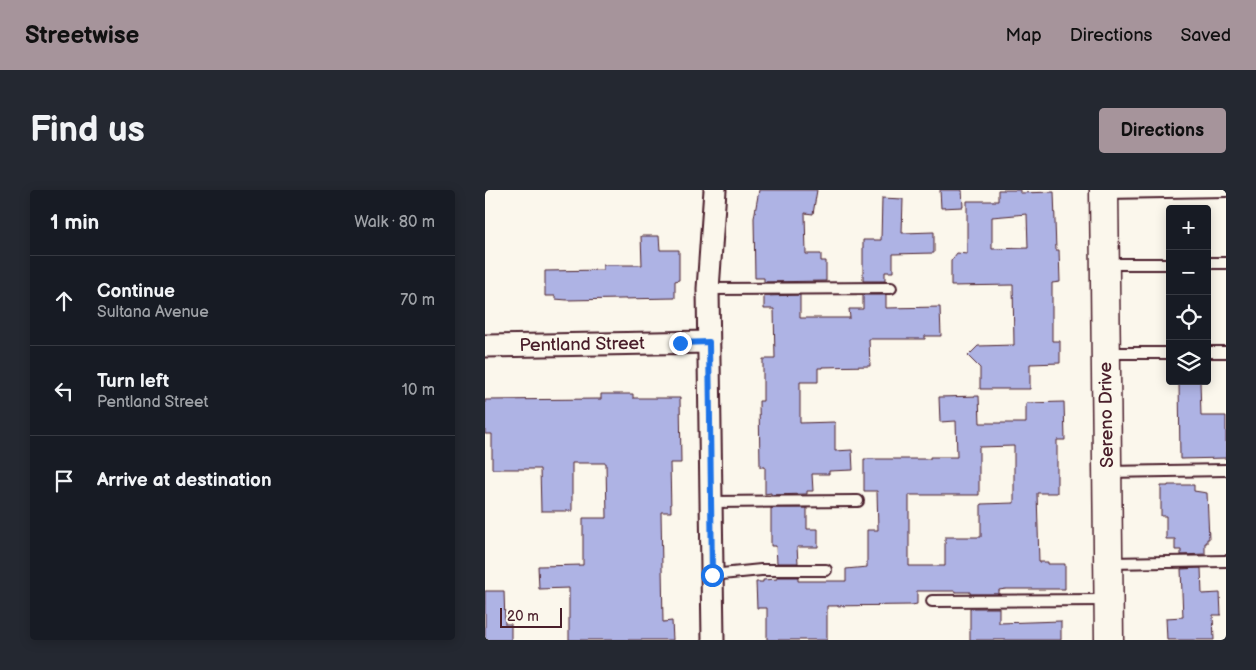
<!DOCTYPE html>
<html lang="en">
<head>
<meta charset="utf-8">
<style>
  :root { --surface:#171b24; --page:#242831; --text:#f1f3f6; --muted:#9ea1a6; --line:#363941; --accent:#a6949b }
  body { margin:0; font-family:"Balsamiq Sans",sans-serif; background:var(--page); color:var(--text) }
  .controls { position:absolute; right:15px; top:15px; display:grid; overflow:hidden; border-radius:5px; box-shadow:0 2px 12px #0003 }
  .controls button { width:45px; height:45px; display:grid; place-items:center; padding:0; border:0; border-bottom:1px solid var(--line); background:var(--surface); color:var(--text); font:25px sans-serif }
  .scale { position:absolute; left:15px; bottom:12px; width:62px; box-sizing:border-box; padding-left:5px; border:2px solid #4a1f2b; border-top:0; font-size:14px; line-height:18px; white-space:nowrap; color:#4a1f2b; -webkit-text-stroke:4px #fbf7ec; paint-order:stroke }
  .stop { position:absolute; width:15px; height:15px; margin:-11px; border:4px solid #1a73e8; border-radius:50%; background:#fff }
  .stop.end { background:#1a73e8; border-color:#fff; box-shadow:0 1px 5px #0008 }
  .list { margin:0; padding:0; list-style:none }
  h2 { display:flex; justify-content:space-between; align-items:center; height:65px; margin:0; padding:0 20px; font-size:21px }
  h2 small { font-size:16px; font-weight:400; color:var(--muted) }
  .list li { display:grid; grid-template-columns:32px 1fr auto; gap:15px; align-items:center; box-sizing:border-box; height:90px; padding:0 20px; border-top:1px solid var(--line) }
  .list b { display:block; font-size:19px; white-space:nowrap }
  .list p { margin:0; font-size:16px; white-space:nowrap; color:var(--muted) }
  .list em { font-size:16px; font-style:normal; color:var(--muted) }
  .icon { flex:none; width:28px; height:28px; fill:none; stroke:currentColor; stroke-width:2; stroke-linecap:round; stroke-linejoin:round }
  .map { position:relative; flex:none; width:741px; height:450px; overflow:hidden; border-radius:5px }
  header { display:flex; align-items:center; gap:30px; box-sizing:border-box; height:70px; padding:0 25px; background:var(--accent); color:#111 }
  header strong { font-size:24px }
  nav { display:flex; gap:28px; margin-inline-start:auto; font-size:18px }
  .intro { display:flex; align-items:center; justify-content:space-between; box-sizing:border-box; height:120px; padding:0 30px }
  h1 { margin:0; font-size:35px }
  .button { padding:12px 22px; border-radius:5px; background:var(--accent); color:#111; font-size:18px; font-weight:700 }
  main { display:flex; gap:30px; padding:0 30px }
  aside { flex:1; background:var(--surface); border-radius:5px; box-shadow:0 2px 12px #0003 }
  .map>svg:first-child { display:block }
</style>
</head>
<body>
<header>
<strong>Streetwise</strong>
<nav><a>Map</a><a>Directions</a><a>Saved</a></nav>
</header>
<div class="intro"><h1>Find us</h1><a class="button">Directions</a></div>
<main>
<aside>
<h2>1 min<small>Walk · 80 m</small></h2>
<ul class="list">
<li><svg class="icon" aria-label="ahead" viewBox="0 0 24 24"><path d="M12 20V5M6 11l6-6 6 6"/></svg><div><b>Continue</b><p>Sultana Avenue</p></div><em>70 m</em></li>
<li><svg class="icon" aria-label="left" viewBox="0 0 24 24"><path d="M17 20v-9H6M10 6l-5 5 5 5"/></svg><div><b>Turn left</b><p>Pentland Street</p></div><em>10 m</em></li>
<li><svg class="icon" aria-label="arrive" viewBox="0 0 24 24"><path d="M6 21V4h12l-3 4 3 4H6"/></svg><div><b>Arrive at destination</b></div></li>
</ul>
</aside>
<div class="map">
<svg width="741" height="450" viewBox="0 0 741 450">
  <rect width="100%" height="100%" fill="#fbf7ec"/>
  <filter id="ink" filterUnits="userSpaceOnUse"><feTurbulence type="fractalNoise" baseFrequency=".02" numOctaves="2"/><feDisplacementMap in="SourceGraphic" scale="10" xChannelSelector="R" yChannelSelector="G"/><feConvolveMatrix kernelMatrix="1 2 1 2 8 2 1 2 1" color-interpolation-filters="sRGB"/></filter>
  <g filter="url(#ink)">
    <path fill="#aeb3e4" stroke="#4a1f2b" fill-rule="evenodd" d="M274 0H332L328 24 320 23 321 64H336V71H341V91L279 92V88H270L269 28Z
      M455 0H477L478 17 456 18Z
      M513 0H535V3L569 2 571 60H574L575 92 567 93V151H575V173L545 174V199H495V178L483 166 493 156 529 155 528 95 466 96V71L472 63 482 64V11H513ZM542 24 543 58 507 59V27Z
      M397 8 418 9 417 43 449 42V63L408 64V82H400V91H378V50H396Z
      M156 46H174L175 60H194V90L190 91V108L82 110 70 109V106H60V81L118 80V75H157Z
      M315 105V128H365L364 119H378V105H401V118L455 117 456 146H440V149H384L385 176 337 177V178H333V192H315V233L350 232V261L367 260 368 280 344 281V284H327L328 301H322V304L286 305V303L280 304V277H275L274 211H278V169H290L289 119H279V106Z
      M694 191H715L716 226H741V268L695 269Z
      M116 204H148V208H195L196 273H185L186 322H176L178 432 187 431 188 450H84V398L54 399 53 376 98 375V328H122L121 273H87V321H56L55 279H7V244H0V210L116 209Z
      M494 206 495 233H541V213L579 212 580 250H572V303H552L554 372H563V374H580V399H521L514 400V404H485V402H470V401H432V414L427 415 342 416V450H282V418H272L271 392H278V390L292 389V387H313V391H361V379L382 377V340H393L392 301H379V269H445V267H472L471 231 455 232 454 207ZM529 256V313L496 314V347H460V376H424V305H494V257Z
      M683 295H709V301L722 303 724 349H722V353H720V364L696 365V360H690V349H681V326H676V296H683Z
      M286 318H322V339H333V357H312L313 373H292L291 356H286Z
      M716 378 717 404 735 403 736 425H728L729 450H682L681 428 698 427 696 379Z
      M0 401H19L20 434H26V450H0Z
      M485 418H514V433L576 431V450H485Z"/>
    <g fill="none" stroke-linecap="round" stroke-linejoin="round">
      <g stroke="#4a1f2b" stroke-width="14">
        <path id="lane" d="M620 3 741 1
          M722 73H741
          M621 74H685
          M223 99 406 98
          M722 162H741
          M621 163H685
          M622 282 741 280
          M226 312 373 311
          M625 373 741 371
          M227 385 276 380H341
          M447 411 623 410"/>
      </g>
      <g stroke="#4a1f2b" stroke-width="25">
        <path id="street" d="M0 156 224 152
          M228 450 223 99 230 0"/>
      </g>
      <g stroke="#4a1f2b" stroke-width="31">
        <path id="secondary" d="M619 0 624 450"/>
      </g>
      <use href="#lane" stroke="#fbf7ec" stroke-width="10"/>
      <use href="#street" stroke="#fbf7ec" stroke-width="21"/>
      <use href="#secondary" stroke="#fbf7ec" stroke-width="28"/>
    </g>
  </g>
  <g fill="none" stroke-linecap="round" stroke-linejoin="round" filter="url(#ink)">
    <path stroke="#1a73e8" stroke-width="6" d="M195 153 224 152 227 385"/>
  </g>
  <g text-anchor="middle" stroke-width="5" stroke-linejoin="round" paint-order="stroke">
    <g font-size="18" fill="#4a1f2b" stroke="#fbf7ec">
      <text transform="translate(97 154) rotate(-1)" y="6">Pentland Street</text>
      <text transform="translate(621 225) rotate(-91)" y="6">Sereno Drive</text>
    </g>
  </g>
</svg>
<div class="controls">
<button>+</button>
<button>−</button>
<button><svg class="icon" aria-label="locate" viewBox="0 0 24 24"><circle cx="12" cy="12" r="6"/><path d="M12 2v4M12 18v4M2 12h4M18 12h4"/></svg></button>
<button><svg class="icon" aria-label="layers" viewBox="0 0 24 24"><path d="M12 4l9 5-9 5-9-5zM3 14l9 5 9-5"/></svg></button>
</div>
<div class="scale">20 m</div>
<div class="stop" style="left:227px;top:385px"></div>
<div class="stop end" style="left:195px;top:153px"></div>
</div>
</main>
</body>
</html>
